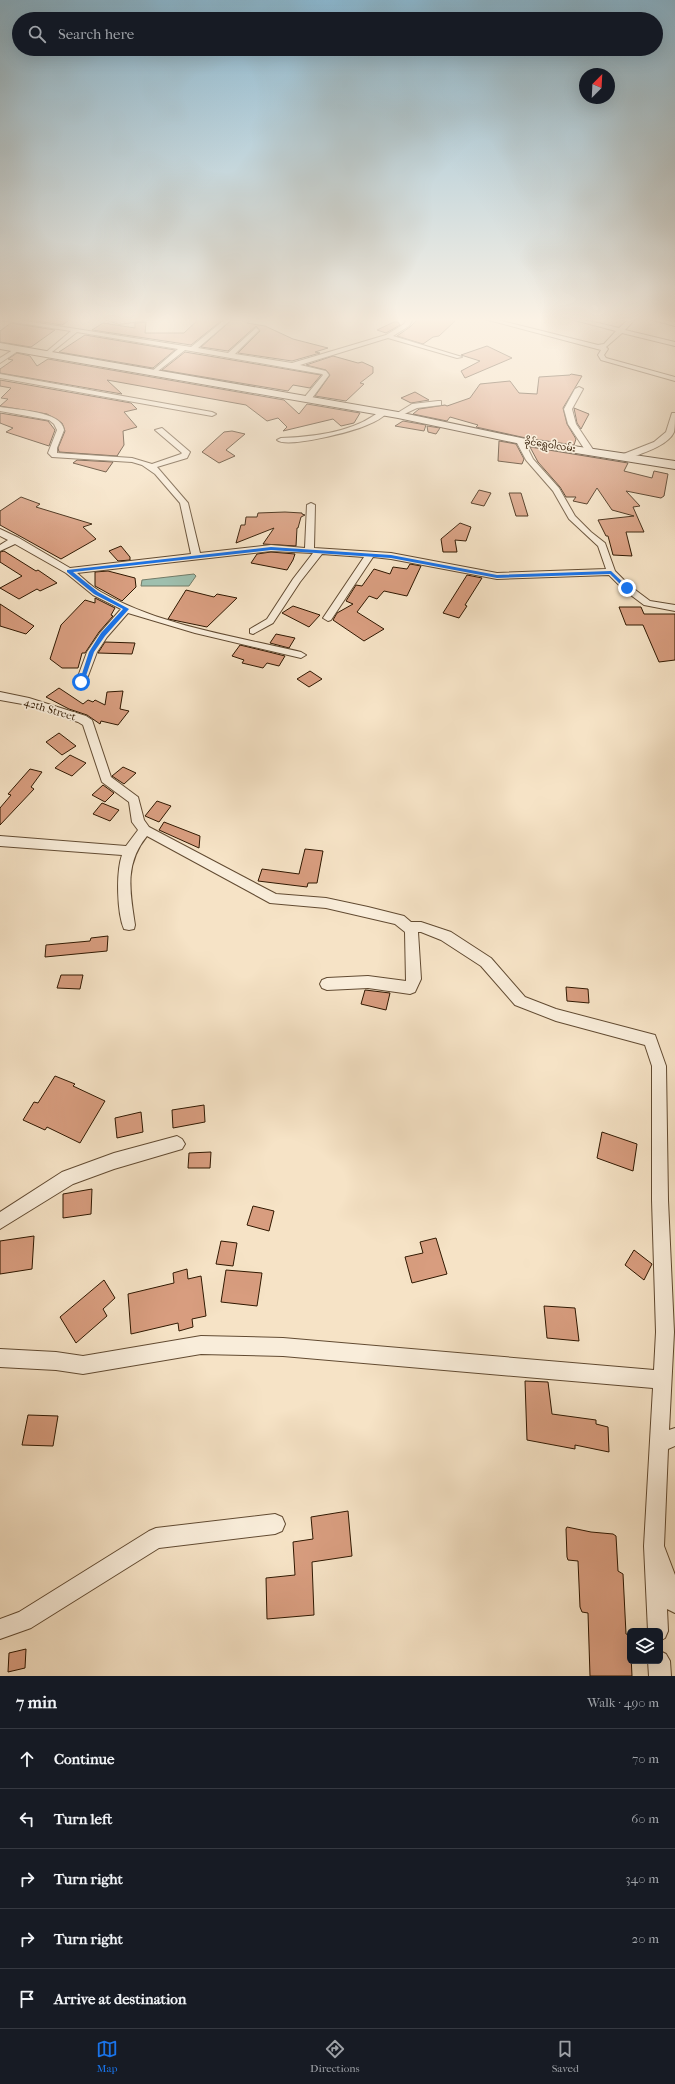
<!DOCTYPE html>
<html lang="en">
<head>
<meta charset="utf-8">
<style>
  :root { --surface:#171b24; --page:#20242c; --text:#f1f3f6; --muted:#9ea1a6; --line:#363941; --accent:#1a73e8 }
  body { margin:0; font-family:"IM FELL French Canon","Noto Sans Myanmar",serif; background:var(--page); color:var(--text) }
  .controls { position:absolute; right:12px; bottom:12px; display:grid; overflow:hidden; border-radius:6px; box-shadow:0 4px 16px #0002 }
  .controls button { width:36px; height:36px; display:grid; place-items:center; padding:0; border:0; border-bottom:1px solid var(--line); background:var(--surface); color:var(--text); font:20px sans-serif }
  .compass { position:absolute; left:579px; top:68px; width:36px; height:36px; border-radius:50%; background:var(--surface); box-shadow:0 4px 16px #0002; rotate:24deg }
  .stop { position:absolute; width:12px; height:12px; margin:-9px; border:3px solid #1a73e8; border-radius:50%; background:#fff }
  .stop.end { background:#1a73e8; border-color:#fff; box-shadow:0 1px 4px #0008 }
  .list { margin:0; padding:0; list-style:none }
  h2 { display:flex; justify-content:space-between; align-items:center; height:52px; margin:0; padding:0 16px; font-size:17px }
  h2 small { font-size:13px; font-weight:400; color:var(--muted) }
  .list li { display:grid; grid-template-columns:26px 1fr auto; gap:12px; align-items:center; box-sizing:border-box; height:60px; padding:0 16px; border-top:1px solid var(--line) }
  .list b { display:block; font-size:15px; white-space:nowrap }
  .list em { font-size:13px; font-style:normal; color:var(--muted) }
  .icon { flex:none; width:22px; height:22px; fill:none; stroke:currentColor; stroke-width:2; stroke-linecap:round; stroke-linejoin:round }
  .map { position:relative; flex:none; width:675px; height:1676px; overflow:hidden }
  .search { position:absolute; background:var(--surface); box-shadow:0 4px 16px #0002; left:12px; right:12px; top:12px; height:44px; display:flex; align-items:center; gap:10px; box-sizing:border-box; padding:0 14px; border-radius:22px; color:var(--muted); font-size:15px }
  .sheet { height:352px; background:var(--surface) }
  nav { display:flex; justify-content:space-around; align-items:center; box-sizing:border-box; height:56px; border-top:1px solid var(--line); background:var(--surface); font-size:11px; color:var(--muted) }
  nav a { display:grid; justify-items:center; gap:2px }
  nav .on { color:var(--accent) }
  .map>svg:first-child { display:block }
</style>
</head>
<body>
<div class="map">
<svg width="675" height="1676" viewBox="0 0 675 1676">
  <rect width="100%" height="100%" fill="#f6e3c6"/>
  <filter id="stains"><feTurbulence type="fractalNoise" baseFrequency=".005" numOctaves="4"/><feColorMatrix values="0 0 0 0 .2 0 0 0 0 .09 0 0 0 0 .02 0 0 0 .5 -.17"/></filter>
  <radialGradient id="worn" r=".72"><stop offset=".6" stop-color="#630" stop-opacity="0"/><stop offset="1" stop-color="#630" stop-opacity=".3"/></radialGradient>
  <path fill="#9ebfae" stroke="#727c69" d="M194 574 196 576 189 586H141L142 580Z"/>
  <path fill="#d89d7f" stroke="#301801" d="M21 317H74L62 325 18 318Z
    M201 317H226L191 345 92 330 103 323 135 328V323L146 322 145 333H184Z
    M235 317 252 319 247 323 265 326 293 339 328 348 315 352 320 353 292 361 238 353 260 331 256 326 228 351 201 347Z
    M425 317 455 321 439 336 433 337 423 344 397 336 410 327 418 319 422 320Z
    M394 322H398L400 325 386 333 377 330Z
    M11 323 55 330 31 347 0 342V331Z
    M85 335 175 350 153 368 59 352Z
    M487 346 512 358 465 378 461 371 480 361 461 355Z
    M185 352 321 375 310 388 293 385 288 391 162 370Z
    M17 353 30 356 37 366 48 359 284 400 299 414 307 404 360 413 354 423 341 426 333 419 283 431 287 427 278 418 267 421 246 405 107 380 122 394 0 373V369L13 360 8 359Z
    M333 356 358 363 362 362 373 367V373L360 383 364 384 346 401 315 396 330 375 326 370 306 365Z
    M571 374 582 376 563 408 567 424 576 439 574 445 526 438 476 427 478 425 450 417 447 421 413 414 419 409 445 405 447 406 470 398 480 384 510 381 519 393 537 394 539 377 570 375Z
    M0 380 131 403 137 409 124 412 137 427 123 431 124 445 117 456 59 452 58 448 65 431 62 423 47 414 0 406 8 399 1 398 11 388 0 386Z
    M415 392 429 400 411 403 401 398Z
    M574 408 589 414 581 429 577 423Z
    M0 413 48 421 55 430 49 446 6 432 13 428 0 423Z
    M403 421 426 425 424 431 395 426Z
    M427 426 440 428 436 434 428 432Z
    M232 431 245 434 226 450 235 456 219 463 202 452 224 432Z
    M499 441 516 444 524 459 522 464 498 461Z
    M530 447 628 463 624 471 652 478 654 471 668 474 664 496 661 498 626 491 640 506 633 507 644 532H626L632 556 613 555 608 536H606L598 520 634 516 612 510 597 488 587 504 573 501 576 497H566L560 487 538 462Z
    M77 460 113 462 106 472 73 463Z
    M479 490 491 493 484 506 471 503Z
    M509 493H521L528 516H516Z
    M21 497 40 504 36 507 92 524 83 527 96 539 61 559 0 525V511Z
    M285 512 302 513V514L305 515 301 517 298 528H297L296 546 263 544 274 528 236 543 241 525H245L246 517H257L258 513Z
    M460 523 471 527 466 541 455 540 457 552H443L441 539Z
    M121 546 130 557V560L118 561 109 551Z
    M4 551 36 571 38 570 57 583 40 591 37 589 19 599 0 588 22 576 0 562V552Z
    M271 552 295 554 293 560 287 570 251 563 257 554Z
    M410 564 421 566 407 596 384 591 377 599 369 596 357 612 384 629 364 641 333 620 337 613 353 604 346 601 356 585 362 586 374 569 390 574 393 567 407 569Z
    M108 571 135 578 136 587 122 601 95 586V572Z
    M467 575 482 578 465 605 467 606 459 618 443 613Z
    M186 590 214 597 217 594 237 598 207 627 168 619Z
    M95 598 115 608 111 615 113 616 99 632 85 653H82L78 668H62L50 659 61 625 85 600 95 603Z
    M0 604 34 626 26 634 0 626Z
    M293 606 320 615 309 627 282 613Z
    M619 607H641L644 614H675V660L659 662 643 625H626Z
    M276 634 295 638 289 648 270 643Z
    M105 642 135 643 132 654 98 653Z
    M240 645 265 651 285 656 279 666 267 663 263 668 242 663 244 660 232 656Z
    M310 671 322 679 309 687 297 679Z
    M59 688 83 704 88 700 93 702 95 700 105 705 107 692 123 691 120 709 129 711 118 725 101 721 100 724 87 715 69 709 46 697Z
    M59 733 76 746 62 755 46 742Z
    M70 755 86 763 72 776 55 768Z
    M123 767 136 773 124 784 112 776Z
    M30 769 42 772 31 787 34 789 0 825V808L11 795 8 794Z
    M103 785 114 793 105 802 92 795Z
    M157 801 171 806 159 822 145 816Z
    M102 803 119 810 110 821 93 814Z
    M164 822 200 836 199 848 159 830Z
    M305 849 323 851 317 883H308L307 887 258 881 262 869 299 874Z
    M108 936 107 951 45 957 46 945 90 941 91 938Z
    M61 975H83L80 989 57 988Z
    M566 987 588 989 589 1003 567 1001Z
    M365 990 390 993 386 1010 361 1004Z
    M55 1076 75 1084 73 1086 105 1101 80 1143 47 1127 45 1130 23 1120 34 1102 38 1103Z
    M204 1105 205 1122 173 1128 172 1110Z
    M141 1112 143 1132 117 1138 115 1118Z
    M602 1132 637 1144 633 1171 597 1158Z
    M211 1152 210 1168H188L189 1153Z
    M92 1189 91 1214 63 1218V1194Z
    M253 1206 274 1211 269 1231 247 1225Z
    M34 1236 32 1269 0 1274V1241Z
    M436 1238 447 1274 412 1283 405 1257 423 1253 420 1242Z
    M221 1241 237 1243 233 1266 216 1264Z
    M634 1250 652 1264 644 1280 625 1265Z
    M187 1269 188 1279 201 1276 206 1316 192 1319 193 1327 179 1331 178 1323 131 1334 128 1294 174 1283 173 1273Z
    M226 1270 262 1273 257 1306 221 1302Z
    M104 1280 115 1298 103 1309 107 1316 76 1343 60 1317Z
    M544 1306 575 1308 579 1341 547 1338Z
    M525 1381 548 1382 552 1414 596 1420V1424L608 1427 609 1452 575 1445V1449L527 1440Z
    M28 1415 58 1416 53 1446 22 1445Z
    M348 1511 352 1556 312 1562 314 1615 267 1619 266 1578 295 1575 293 1542 313 1539 311 1517Z
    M567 1527 591 1532 613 1534 616 1536 618 1571 623 1574 626 1634 630 1635 632 1676H590L588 1613 582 1612 580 1607 578 1561 568 1560 567 1557 566 1529Z
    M26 1649 25 1668 8 1672 9 1653Z"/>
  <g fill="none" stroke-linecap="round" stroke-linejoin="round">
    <g stroke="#624b32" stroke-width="2">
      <path id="street" d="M0 317 191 347 228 317H234L198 348 228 353 256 328 259 330 235 354 292 363 386 335 404 324 408 317H414L409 326 393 336 462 357 457 358 388 338 300 365 326 371 329 375 310 401H307L303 399 323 375 322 374 185 350 153 375 150 373 151 372 178 349 77 332 47 356 44 354 45 353 71 331 0 320Z
        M100 317H109L119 320 169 317 119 324Z
        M477 317H486L598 345 604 344 616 331 563 317H573L619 328 631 317H637L625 330 675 342V346L622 333 606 347 608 349 604 355 606 358 675 377V381L601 360 598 355 601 350Z
        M642 317H652L675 322V326Z
        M16 348 21 349 0 363V358Z
        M0 374 212 412 216 414 212 416 0 378Z
        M579 387 583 389 572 409 576 424 594 451 590 453H587L568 424 564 409 575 389Z
        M438 401H441V405L417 408 398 417 394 415 412 404Z
        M0 407C16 410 62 411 64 430L57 448V453L132 458 152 464 181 454 182 453 155 430 162 428 190 452 187 458 157 467 188 503 200 553 271 545 305 548 307 505 311 503 315 505 314 548 391 553 497 573 606 569 598 546 569 519 553 491 526 460 516 441 523 439 533 459 559 488 575 516 591 532 605 543 615 571 630 586 650 601 675 605V611L644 605 624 590 609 575 497 579 391 559 373 557 331 620 328 621 323 618 364 557 322 554 300 582 273 623 253 634 250 633V629L267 619 293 579 313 553 271 551 77 573C84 579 92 587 101 592 161 626 234 636 301 652L306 655 301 658 195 633 128 613 107 637 97 652 85 684H77L76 682 87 652 100 633 121 609 93 595 66 573 15 544 0 551V545L8 540 0 536V529L19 538 70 568 191 554 180 503 155 474 142 465 132 462 52 457 48 453 57 430 54 424 49 420 0 411Z
        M381 410 388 412C382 418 375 422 367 425 354 431 287 449 277 440L281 438C313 437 356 432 381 410Z
        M672 413H675C675 419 675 427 674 432 668 446 640 454 627 459H621V455L654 442 666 432Z
        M0 692 29 698 86 716 92 720 111 777 138 797 144 820 149 827 276 894 326 898 368 907 404 916 411 922H421L451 932 491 958 525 997 556 1009 655 1035 666 1066 668 1200 674 1332 669 1430 675 1428V1446L668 1449 664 1546 675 1575V1613L667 1609 668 1631 665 1638 660 1641V1631H648L644 1546 653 1388 283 1356 201 1354 83 1374 56 1370 0 1367V1349L56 1352 83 1356 201 1336 283 1338 654 1370 656 1332 652 1200V1066L645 1045 556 1021 515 1005 481 966 441 940 421 932H418L421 979 415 992 410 994 368 988 327 990 322 988 320 984 322 980 327 978 368 976 406 981 405 932 395 924 326 908 270 903 147 836C124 864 130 892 135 925L134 929 129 930 124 929C117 913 116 872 122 855L0 846V836L126 846 138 830 132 822 129 802 102 782 83 725 78 722 28 705 0 700Z
        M177 1136 182 1139 185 1144 182 1149 114 1169 73 1184 0 1229V1212L62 1172 114 1153Z
        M275 1514 282 1517 285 1524 282 1531 275 1534 159 1548 31 1628 0 1639V1619L19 1612 149 1531 156 1528Z
        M660 1651 666 1654 670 1661 671 1676H649L648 1661H660Z"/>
    </g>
    <g stroke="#301801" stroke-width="2">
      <path id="secondary" d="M0 343 398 412 526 439 675 461V469L526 445 398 418 0 349Z"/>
    </g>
    <use href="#street" fill="#f9edda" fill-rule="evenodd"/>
    <use href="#secondary" fill="#f9edda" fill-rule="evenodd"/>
  </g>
  <linearGradient id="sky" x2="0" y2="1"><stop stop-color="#8ab8d1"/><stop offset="0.58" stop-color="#fbf2e5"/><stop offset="1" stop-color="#fbf2e5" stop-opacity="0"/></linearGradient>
  <rect width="675" height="551" fill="url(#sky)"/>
  <path fill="#1a73e8" d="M271 547 391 555 497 575 611 571 629 588 625 589 610 574 497 578 391 558 271 550 73 572 98 592 129 609 105 636 94 652 84 682 79 683 89 652 101 633 123 609 94 594 67 572V570Z"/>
  <g text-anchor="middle" stroke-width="3.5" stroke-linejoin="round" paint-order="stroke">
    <g font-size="9" fill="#301801" stroke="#f9edda">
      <text transform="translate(550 445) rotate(9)" y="3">ခိုင်ရွှေဝါလမ်း</text>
    </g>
    <g font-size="11" fill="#301801" stroke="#f9edda">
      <text transform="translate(50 709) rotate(17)" y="4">42th Street</text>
    </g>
  </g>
  <rect width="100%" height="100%" filter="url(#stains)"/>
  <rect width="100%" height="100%" fill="url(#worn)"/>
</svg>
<div class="controls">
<button><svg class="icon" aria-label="layers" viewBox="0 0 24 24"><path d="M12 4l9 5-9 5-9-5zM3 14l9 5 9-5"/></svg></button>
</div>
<svg class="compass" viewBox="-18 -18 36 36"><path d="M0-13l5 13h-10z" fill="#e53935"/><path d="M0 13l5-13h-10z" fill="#9ea1a6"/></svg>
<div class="stop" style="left:81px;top:682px"></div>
<div class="stop end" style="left:627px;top:588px"></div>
<div class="search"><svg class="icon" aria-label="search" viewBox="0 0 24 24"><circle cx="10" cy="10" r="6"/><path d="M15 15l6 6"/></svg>Search here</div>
</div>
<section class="sheet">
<h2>7 min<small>Walk · 490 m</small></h2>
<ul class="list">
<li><svg class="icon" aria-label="ahead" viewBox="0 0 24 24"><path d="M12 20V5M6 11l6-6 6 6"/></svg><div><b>Continue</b></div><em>70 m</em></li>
<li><svg class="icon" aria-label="left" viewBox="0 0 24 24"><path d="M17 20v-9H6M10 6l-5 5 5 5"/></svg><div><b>Turn left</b></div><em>60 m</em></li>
<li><svg class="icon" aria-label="right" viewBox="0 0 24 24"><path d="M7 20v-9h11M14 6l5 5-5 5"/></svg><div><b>Turn right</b></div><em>340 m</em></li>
<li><svg class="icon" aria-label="right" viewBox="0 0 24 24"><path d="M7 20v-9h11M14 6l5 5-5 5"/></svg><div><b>Turn right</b></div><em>20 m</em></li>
<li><svg class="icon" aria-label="arrive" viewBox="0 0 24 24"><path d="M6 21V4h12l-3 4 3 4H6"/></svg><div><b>Arrive at destination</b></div></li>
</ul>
</section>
<nav>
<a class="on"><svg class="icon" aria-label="map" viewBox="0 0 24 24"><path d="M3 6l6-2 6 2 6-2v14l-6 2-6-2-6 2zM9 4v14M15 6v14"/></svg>Map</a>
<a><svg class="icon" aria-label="directions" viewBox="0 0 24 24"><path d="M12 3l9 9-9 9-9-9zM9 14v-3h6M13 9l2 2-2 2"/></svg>Directions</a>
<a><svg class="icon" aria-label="saved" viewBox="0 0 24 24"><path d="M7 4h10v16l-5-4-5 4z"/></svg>Saved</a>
</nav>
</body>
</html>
